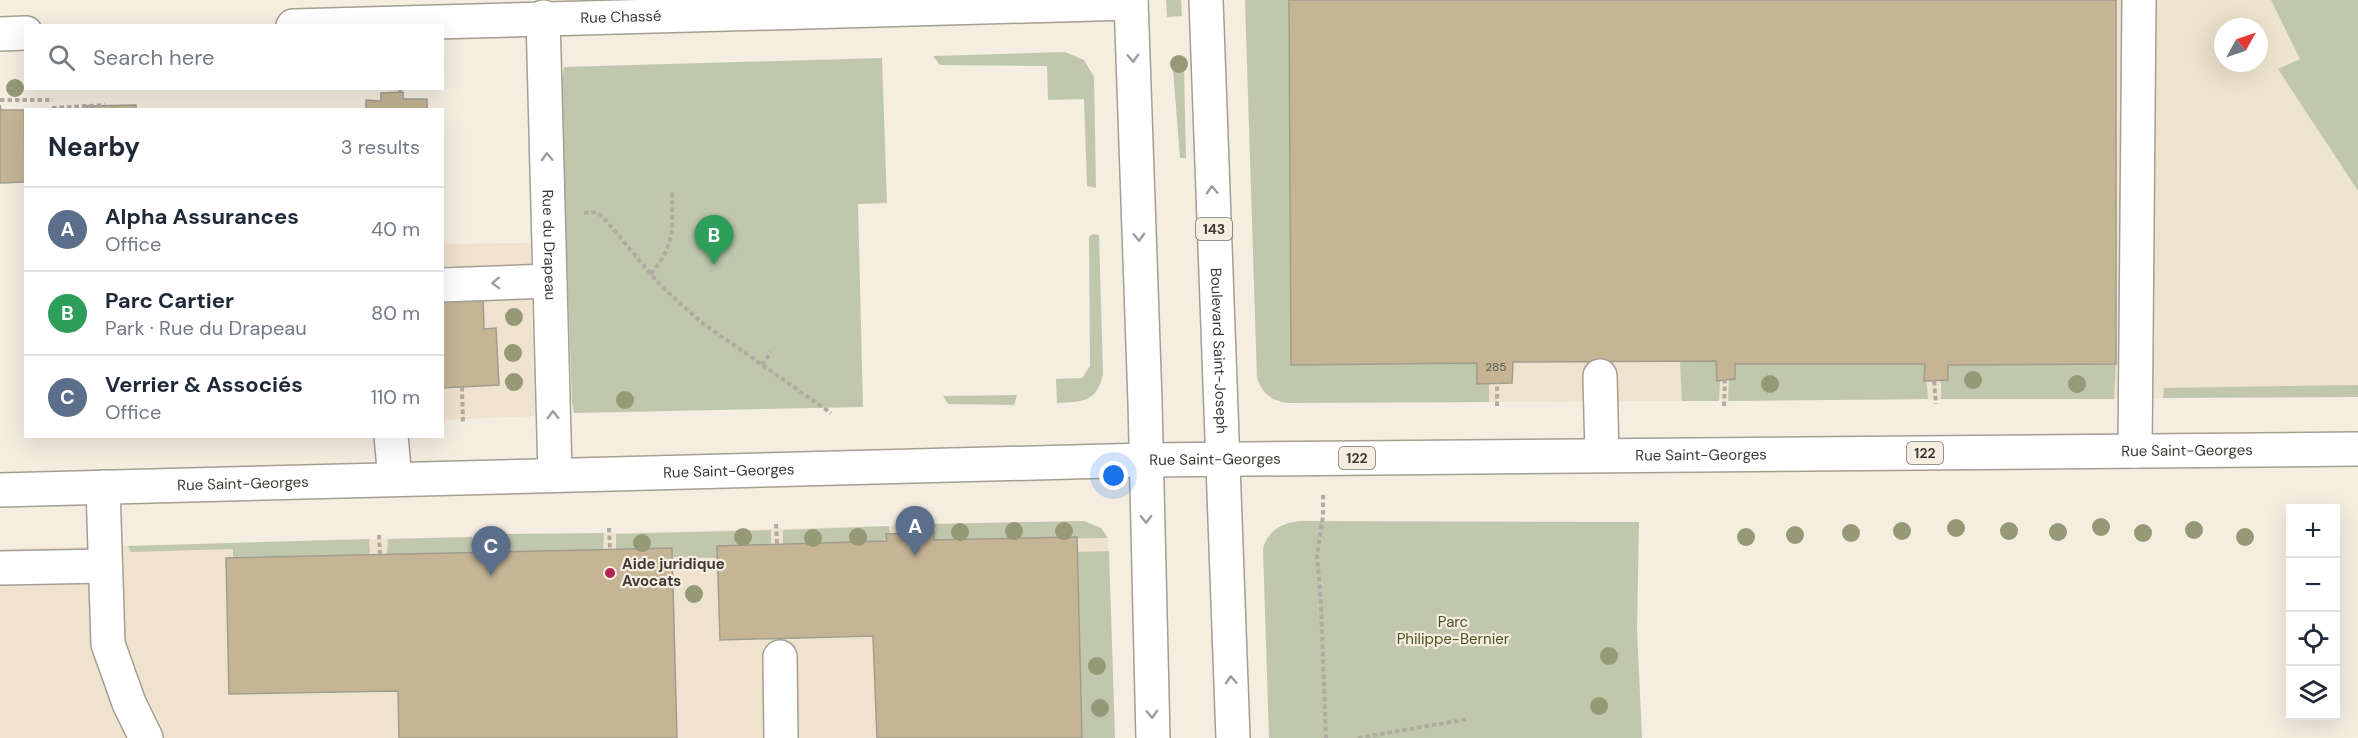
<!DOCTYPE html>
<html lang="en">
<head>
<meta charset="utf-8">
<style>
  :root { --surface:#fff; --page:#f2f2f3; --text:#1f2937; --muted:#747a83; --line:#e0e1e3; --accent:#b32353 }
  body { margin:0; font-family:"DM Sans",sans-serif; background:var(--page); color:var(--text) }
  .controls { position:absolute; right:18px; bottom:18px; display:grid; overflow:hidden; border-radius:0px; box-shadow:0 6px 24px #0002 }
  .controls button { width:54px; height:54px; display:grid; place-items:center; padding:0; border:0; border-bottom:2px solid var(--line); background:var(--surface); color:var(--text); font:30px sans-serif }
  .compass { position:absolute; left:2214px; top:18px; width:54px; height:54px; border-radius:50%; background:var(--surface); box-shadow:0 6px 24px #0002; rotate:50deg }
  .you { position:absolute; left:1114px; top:476px; width:21px; height:21px; margin:-15px; border:4px solid #fff; border-radius:50%; background:#1a73e8; box-shadow:0 0 0 9px #1a73e833 }
  .badge { display:grid; place-items:center; width:39px; height:39px; border-radius:50%; background:var(--accent); color:#fff; font-size:20px; font-weight:700 }
  .pin { position:absolute; translate:-50% -50px; filter:drop-shadow(0 2px 3px #0008) }
  .pin::after { content:''; position:absolute; top:32px; width:21px; height:18px; background:inherit; clip-path:polygon(0 0,100% 0,50% 100%) }
  .list { margin:0; padding:0; list-style:none }
  h2 { display:flex; justify-content:space-between; align-items:center; height:78px; margin:0; padding:0 24px; font-size:26px }
  h2 small { font-size:20px; font-weight:400; color:var(--muted) }
  .list li { display:grid; grid-template-columns:39px 1fr auto; gap:18px; align-items:center; box-sizing:border-box; height:84px; padding:0 24px; border-top:2px solid var(--line) }
  .list b { display:block; font-size:22px; white-space:nowrap }
  .list p { margin:0; font-size:20px; white-space:nowrap; color:var(--muted) }
  .list em { font-size:20px; font-style:normal; color:var(--muted) }
  .icon { flex:none; width:33px; height:33px; fill:none; stroke:currentColor; stroke-width:2; stroke-linecap:round; stroke-linejoin:round }
  .map { position:relative; flex:none; width:2358px; height:738px; overflow:hidden }
  .search { position:absolute; background:var(--surface); box-shadow:0 6px 24px #0002; left:24px; top:24px; width:420px; height:66px; display:flex; align-items:center; gap:15px; box-sizing:border-box; padding:0 21px; border-radius:0px; color:var(--muted); font-size:22px }
  .panel { position:absolute; background:var(--surface); box-shadow:0 6px 24px #0002; left:24px; top:108px; width:420px; height:330px; border-radius:0px }
  .map>svg:first-child { display:block }
</style>
</head>
<body>
<div class="map">
<svg width="2358" height="738" viewBox="0 0 2358 738">
  <rect width="100%" height="100%" fill="#f4ede0"/>
  <path fill="#efe2ce" d="M530 243 535 416 443 420 442 244Z
    M1084 521 1101 528 1108 538 1115 738H0V549Z"/>
  <path fill="#ede3ce" fill-rule="evenodd" d="M1245 0H2271L2301 59 2279 70 2358 191V397L1288 403 1273 400 1261 389 1257 378ZM2223 27H2259V63H2223Z"/>
  <path fill="#c0c7ad" d="M1166 0H1181L1182 16 1167 17Z
    M1245 0H1289L1291 365 1477 363V384H1489V402L1288 403C1272 400 1263 395 1257 378Z
    M2271 0H2358V191L2278 69 2300 59Z
    M1065 52 1084 60 1094 77 1096 188 1087 186 1084 99 1048 100 1047 66 940 65 933 56Z
    M882 58 887 203 858 204 863 407 574 413 572 403 561 86 564 67Z
    M1184 68 1186 158H1180L1173 69Z
    M1093 234 1099 235 1103 374C1097 402 1083 402 1057 403L1056 379 1082 378 1090 366 1089 237Z
    M1716 361 1717 380H1720L1719 401H1682L1680 362Z
    M1735 364H1925L1928 399 1728 401 1729 379 1735 378Z
    M2116 364 2114 399H1941V381L1948 380V365Z
    M2358 385V397L2163 398 2164 388Z
    M1017 395 1014 405 948 404 943 396Z
    M1084 521 1101 528 1108 538 934 540 930 532 931 524Z
    M1299 521 1639 522 1637 629 1642 738H1269L1263 549C1267 531 1282 523 1299 521Z
    M889 526 890 533 886 534 887 541 783 544V530Z
    M771 530V544L717 546 718 558 672 557V549L616 550V534Z
    M604 533 603 550 505 552 504 534Z
    M472 537 473 553 387 555 388 539Z
    M369 539 370 555 233 557V549L131 552 128 546Z
    M1109 551 1115 738H1082L1077 552Z"/>
  <path fill="#c5b595" stroke="#a29c8f" stroke-width="1.5" d="M1289 0H2116V364L1948 365V380L1928 381H1924L1925 364H1735V379L1717 381 1716 361 1513 362 1512 383 1477 384V363L1291 365Z
    M403 92V99H427V110H366V100L381 101V93Z
    M0 105 1 110H24L25 182 0 183Z
    M136 105V110H87V106Z
    M483 296 484 329 496 328 499 385 442 388V297Z
    M930 532H934V540L1077 537 1082 738H877L873 636 720 640 717 546 887 541 886 534Z
    M672 548 677 738H399L398 691 229 694 226 558Z"/>
  <g fill="none" stroke-linecap="round" stroke-linejoin="round">
    <g stroke="#a59e92" stroke-width="36">
      <g id="minor">
        <path id="s1" d="M543 17 555 474"/>
        <path id="s2" d="M293 26 1131 3"/>
        <path d="M0 34 26 33"/>
        <path d="M442 285 550 281"/>
        <path d="M1600 376 1602 455"/>
        <path d="M391 436 395 479"/>
        <path d="M2135 451 2139 0"/>
        <path d="M103 487 108 644 129 703 146 738"/>
        <path id="s3" d="M0 490 1146 460"/>
        <path d="M0 568 105 566"/>
        <path d="M780 657 781 738"/>
      </g>
    </g>
    <g stroke="#a59e92" stroke-width="36">
      <g id="major">
        <path d="M1131 0 1145 402 1153 738"/>
        <path id="s4" d="M1206 0 1233 738"/>
        <path id="s5" d="M1146 460 2358 449"/>
      </g>
    </g>
    <path stroke="#b0aaa0" stroke-width="4" stroke-dasharray="4.5 3" stroke-linecap="butt" d="M400 88V92
      M0 100H53
      M52 108 105 105
      M584 213 596 212 603 217 661 286 701 322 831 413
      M651 274C676 242 672 232 672 192
      M762 365 771 352
      M1934 381 1936 404
      M462 387 463 423
      M1497 406V383
      M1724 406 1725 380
      M1323 495V516L1317 555 1321 604 1326 738
      M776 524 777 544
      M609 528 610 549
      M488 532 489 552
      M911 533 912 520
      M379 535 380 554
      M1358 738 1468 719"/>
    <use href="#minor" stroke="#fff" stroke-width="33"/>
    <use href="#major" stroke="#fff" stroke-width="33"/>
  </g>
  <g fill="#959976">
    <circle cx="1179" cy="64" r="9"/>
    <circle cx="15" cy="88" r="9"/>
    <circle cx="514" cy="317" r="9"/>
    <circle cx="513" cy="353" r="9"/>
    <circle cx="1973" cy="380" r="9"/>
    <circle cx="514" cy="382" r="9"/>
    <circle cx="1770" cy="384" r="9"/>
    <circle cx="2077" cy="384" r="9"/>
    <circle cx="625" cy="400" r="9"/>
    <circle cx="2101" cy="527" r="9"/>
    <circle cx="1956" cy="528" r="9"/>
    <circle cx="2194" cy="530" r="9"/>
    <circle cx="1014" cy="531" r="9"/>
    <circle cx="1064" cy="531" r="9"/>
    <circle cx="1902" cy="531" r="9"/>
    <circle cx="2009" cy="531" r="9"/>
    <circle cx="960" cy="532" r="9"/>
    <circle cx="2058" cy="532" r="9"/>
    <circle cx="1851" cy="533" r="9"/>
    <circle cx="2143" cy="533" r="9"/>
    <circle cx="1795" cy="535" r="9"/>
    <circle cx="743" cy="537" r="9"/>
    <circle cx="858" cy="537" r="9"/>
    <circle cx="1746" cy="537" r="9"/>
    <circle cx="2245" cy="537" r="9"/>
    <circle cx="813" cy="538" r="9"/>
    <circle cx="642" cy="543" r="9"/>
    <circle cx="694" cy="594" r="9"/>
    <circle cx="1609" cy="656" r="9"/>
    <circle cx="1097" cy="666" r="9"/>
    <circle cx="1599" cy="706" r="9"/>
    <circle cx="1100" cy="708" r="9"/>
  </g>
  <defs><path id="oneway-chevron" d="M-2-3.5L2.5 0L-2 3.5" fill="none" stroke-width="1.6" stroke-linecap="round" stroke-linejoin="round" transform="scale(1.5)"/></defs>
  <g stroke="#9e9d9a">
    <use href="#oneway-chevron" transform="translate(1133 58) rotate(88)"/>
    <use href="#oneway-chevron" transform="translate(547 157) rotate(-92)"/>
    <use href="#oneway-chevron" transform="translate(1212 190) rotate(-92)"/>
    <use href="#oneway-chevron" transform="translate(1139 237) rotate(88)"/>
    <use href="#oneway-chevron" transform="translate(496 283) rotate(178)"/>
    <use href="#oneway-chevron" transform="translate(553 415) rotate(-91)"/>
    <use href="#oneway-chevron" transform="translate(1146 519) rotate(89)"/>
    <use href="#oneway-chevron" transform="translate(1231 680) rotate(-93)"/>
    <use href="#oneway-chevron" transform="translate(1152 714) rotate(88)"/>
  </g>
  <circle fill="#b32353" stroke="#f4ede0" stroke-width="2" cx="610" cy="573" r="6"/>
  <g text-anchor="middle" stroke-width="4.5" stroke-linejoin="round" paint-order="stroke">
    <g font-size="12" fill="#605a4e">
      <text x="1496" y="371">285</text>
    </g>
    <g fill="#f4ede0" stroke="#757069" stroke-width="1.5">
      <rect x="1196" y="218" width="36" height="22" rx="4.5"/>
      <rect x="1907" y="442" width="36" height="22" rx="4.5"/>
      <rect x="1339" y="447" width="36" height="22" rx="4.5"/>
    </g>
    <g font-size="14" font-weight="bold" fill="#3e3b36">
      <text x="1214" y="234">143</text>
      <text x="1925" y="458">122</text>
      <text x="1357" y="463">122</text>
    </g>
    <g font-size="15" fill="#3e3b36" stroke="#f4ede0">
      <text dy="5" stroke="none"><textPath href="#s2" startOffset="328">Rue Chassé</textPath></text>
      <text dy="5" stroke="none"><textPath href="#s1" startOffset="228">Rue du Drapeau</textPath></text>
      <text dy="5" stroke="none"><textPath href="#s4" startOffset="351">Boulevard Saint-Joseph</textPath></text>
      <text dy="5" stroke="none"><textPath href="#s5" startOffset="1041">Rue Saint-Georges</textPath></text>
      <text dy="5" stroke="none"><textPath href="#s5" startOffset="555">Rue Saint-Georges</textPath></text>
      <text dy="5" stroke="none"><textPath href="#s5" startOffset="69">Rue Saint-Georges</textPath></text>
      <text dy="5" stroke="none"><textPath href="#s3" startOffset="729">Rue Saint-Georges</textPath></text>
      <text dy="5" stroke="none"><textPath href="#s3" startOffset="243">Rue Saint-Georges</textPath></text>
    </g>
    <g font-size="15" font-weight="bold" fill="#3e3b36" stroke="#f4ede0" text-anchor="start">
      <text x="622" y="569">Aide juridique<tspan x="622" dy="17">Avocats</tspan></text>
    </g>
    <g font-size="15" fill="#485420" stroke="#f4ede0">
      <text x="1453" y="627">Parc<tspan x="1453" dy="17">Philippe-Bernier</tspan></text>
    </g>
  </g>
</svg>
<div class="controls">
<button>+</button>
<button>−</button>
<button><svg class="icon" aria-label="locate" viewBox="0 0 24 24"><circle cx="12" cy="12" r="6"/><path d="M12 2v4M12 18v4M2 12h4M18 12h4"/></svg></button>
<button><svg class="icon" aria-label="layers" viewBox="0 0 24 24"><path d="M12 4l9 5-9 5-9-5zM3 14l9 5 9-5"/></svg></button>
</div>
<svg class="compass" viewBox="-18 -18 36 36"><path d="M0-13l5 13h-10z" fill="#e53935"/><path d="M0 13l5-13h-10z" fill="#747a83"/></svg>
<div class="you"></div>
<div class="pin badge" style="left:915px;top:556px;background:#5c6f8a">A</div>
<div class="pin badge" style="left:714px;top:265px;background:#2e9e5b">B</div>
<div class="pin badge" style="left:491px;top:576px;background:#5c6f8a">C</div>
<div class="search"><svg class="icon" aria-label="search" viewBox="0 0 24 24"><circle cx="10" cy="10" r="6"/><path d="M15 15l6 6"/></svg>Search here</div>
<section class="panel">
<h2>Nearby<small>3 results</small></h2>
<ul class="list">
<li><span class="badge" style="background:#5c6f8a">A</span><div><b>Alpha Assurances</b><p>Office</p></div><em>40 m</em></li>
<li><span class="badge" style="background:#2e9e5b">B</span><div><b>Parc Cartier</b><p>Park · Rue du Drapeau</p></div><em>80 m</em></li>
<li><span class="badge" style="background:#5c6f8a">C</span><div><b>Verrier &amp; Associés</b><p>Office</p></div><em>110 m</em></li>
</ul>
</section>
</div>
</body>
</html>
